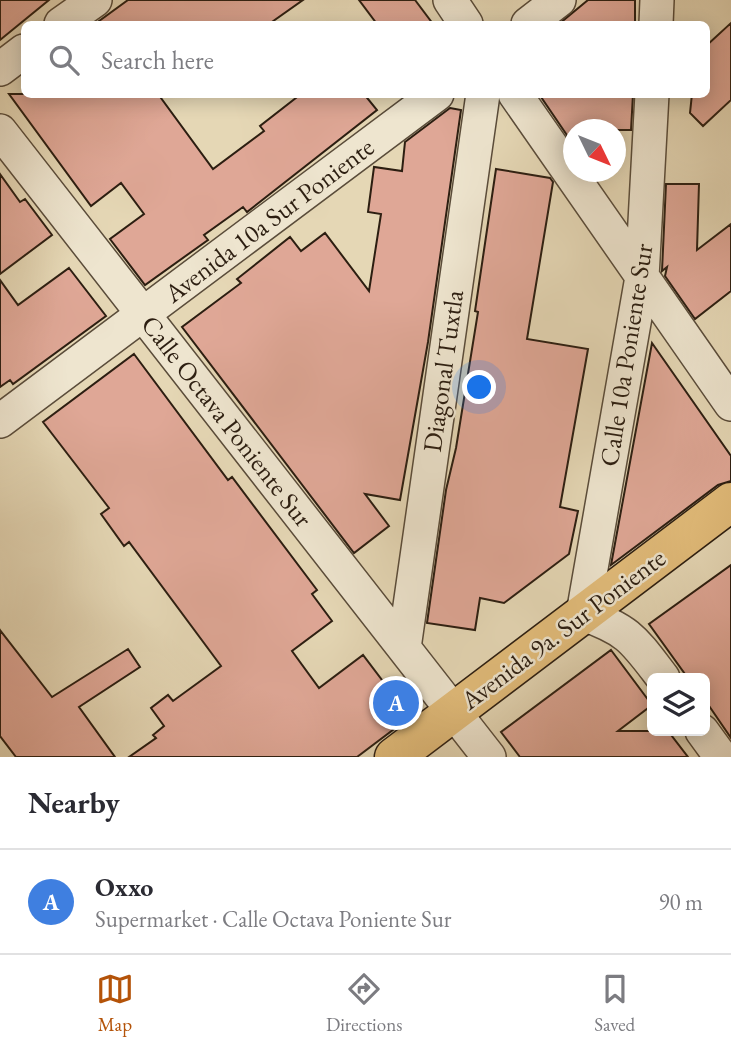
<!DOCTYPE html>
<html lang="en">
<head>
<meta charset="utf-8">
<style>
  :root { --surface:#fff; --page:#f7f7f7; --text:#2b2b33; --muted:#7c7c81; --line:#e1e1e2; --accent:#b45309 }
  body { margin:0; font-family:"EB Garamond",serif; background:var(--page); color:var(--text) }
  .controls { position:absolute; right:21px; bottom:21px; display:grid; overflow:hidden; border-radius:10px; box-shadow:0 4px 18px #0003 }
  .controls button { width:63px; height:63px; display:grid; place-items:center; padding:0; border:0; border-bottom:2px solid var(--line); background:var(--surface); color:var(--text); font:35px sans-serif }
  .compass { position:absolute; left:563px; top:119px; width:63px; height:63px; border-radius:50%; background:var(--surface); box-shadow:0 4px 18px #0003; rotate:133deg }
  .you { position:absolute; left:480px; top:388px; width:24px; height:24px; margin:-18px; border:5px solid #fff; border-radius:50%; background:#1a73e8; box-shadow:0 0 0 10px #1a73e833 }
  .badge { display:grid; place-items:center; width:46px; height:46px; border-radius:50%; background:var(--accent); color:#fff; font-size:23px; font-weight:700 }
  .pin { position:absolute; translate:-50% -50%; border:4px solid #fff; box-shadow:0 2px 7px #0006 }
  .list { margin:0; padding:0; list-style:none }
  h2 { display:flex; justify-content:space-between; align-items:center; height:91px; margin:0; padding:0 28px; font-size:30px }
  h2 small { font-size:23px; font-weight:400; color:var(--muted) }
  .list li { display:grid; grid-template-columns:46px 1fr auto; gap:21px; align-items:center; box-sizing:border-box; height:105px; padding:0 28px; border-top:2px solid var(--line) }
  .list b { display:block; font-size:26px; white-space:nowrap }
  .list p { margin:0; font-size:23px; white-space:nowrap; color:var(--muted) }
  .list em { font-size:23px; font-style:normal; color:var(--muted) }
  .icon { flex:none; width:38px; height:38px; fill:none; stroke:currentColor; stroke-width:2; stroke-linecap:round; stroke-linejoin:round }
  .map { position:relative; flex:none; width:731px; height:757px; overflow:hidden }
  .search { position:absolute; background:var(--surface); box-shadow:0 4px 18px #0003; left:21px; right:21px; top:21px; height:77px; display:flex; align-items:center; gap:18px; box-sizing:border-box; padding:0 24px; border-radius:10px; color:var(--muted); font-size:26px }
  .sheet { height:196px; background:var(--surface) }
  nav { display:flex; justify-content:space-around; align-items:center; box-sizing:border-box; height:98px; border-top:2px solid var(--line); background:var(--surface); font-size:19px; color:var(--muted) }
  nav a { display:grid; justify-items:center; gap:4px }
  nav .on { color:var(--accent) }
  .map>svg:first-child { display:block }
</style>
</head>
<body>
<div class="map">
<svg width="731" height="757" viewBox="0 0 731 757">
  <rect width="100%" height="100%" fill="#e5d7b5"/>
  <filter id="stains"><feTurbulence type="fractalNoise" baseFrequency=".00286" numOctaves="4"/><feColorMatrix values="0 0 0 0 .2 0 0 0 0 .09 0 0 0 0 .02 0 0 0 .5 -.17"/></filter>
  <radialGradient id="worn" r=".72"><stop offset=".6" stop-color="#630" stop-opacity="0"/><stop offset="1" stop-color="#630" stop-opacity=".3"/></radialGradient>
  <path fill="#dfa796" stroke="#2c1e11" stroke-width="2" d="M0 0H49L0 40Z
    M128 0H303L269 24H95Z
    M359 0H415L433 24H377Z
    M588 0H635V24H559Z
    M731 23V100L703 126 690 113 692 94H706V46Z
    M9 94H158L213 169 264 131 260 126 301 94H364L377 110 247 212 243 207 204 235 208 240 145 285 110 239 144 214 121 183 91 206Z
    M539 94H633L631 130H573V144Z
    M450 108 461 110 428 342 400 500 365 494 389 526 354 553 182 327 241 283 237 279 290 237 301 251 325 233 369 291 381 214 368 212 374 167 402 171 405 142Z
    M496 169 550 178 553 182 527 339 588 349 560 507 578 511 569 554 504 603 480 598 475 630 427 623 446 490 456 448 478 312 475 311Z
    M0 174 20 202 25 199 52 235 0 274Z
    M666 184H699L697 250 731 224V291L695 319 665 276 667 267 662 271Z
    M69 268 106 316 13 384 10 380 0 387V280L18 305Z
    M652 343 731 456V481L718 485 611 565Z
    M134 354 228 480 232 477 317 590 312 594 332 621 292 651 319 688 363 655 410 717 357 757H129L156 738 153 735 164 726 151 708 168 695 173 701 221 666 129 542 124 546 101 514 109 508 43 422Z
    M731 565V738L705 700V678H690L685 674 649 624Z
    M0 630 52 697 128 649 140 667 79 707 115 757H16L0 736Z
    M611 650 652 705 618 731H668L688 757H520L501 732Z"/>
  <g fill="none" stroke-linecap="round" stroke-linejoin="round">
    <g stroke="#5a4c3a" stroke-width="36">
      <path id="minor" d="M450 0 466 24
        M61 24 95 0
        M528 24 559 0
        M656 24 657 0
        M0 69 24 51
        M515 94 731 404
        M652 94 642 277 583 614C629 630 634 640 663 678
        M0 131 489 757
        M0 421 437 94
        M404 648 483 94
        M702 731 721 757"/>
    </g>
    <g stroke="#2c1e11" stroke-width="41">
      <path id="major" d="M394 757 731 502"/>
    </g>
    <use href="#minor" stroke="#eee5cf" stroke-width="33"/>
    <use href="#major" stroke="#e2bc7a" stroke-width="38"/>
  </g>
  <g text-anchor="middle" stroke-width="5" stroke-linejoin="round" paint-order="stroke">
    <g font-size="26" fill="#2c1e11" stroke="#eee5cf">
      <text transform="translate(269 220) rotate(-37)" y="9">Avenida 10a Sur Poniente</text>
      <text transform="translate(626 355) rotate(-81)" y="9">Calle 10a Poniente Sur</text>
      <text transform="translate(443 371) rotate(-82)" y="9">Diagonal Tuxtla</text>
      <text transform="translate(227 421) rotate(52)" y="9">Calle Octava Poniente Sur</text>
      <text transform="translate(563 629) rotate(-37)" y="9">Avenida 9a. Sur Poniente</text>
    </g>
  </g>
  <rect width="100%" height="100%" filter="url(#stains)"/>
  <rect width="100%" height="100%" fill="url(#worn)"/>
</svg>
<div class="controls">
<button><svg class="icon" aria-label="layers" viewBox="0 0 24 24"><path d="M12 4l9 5-9 5-9-5zM3 14l9 5 9-5"/></svg></button>
</div>
<svg class="compass" viewBox="-18 -18 36 36"><path d="M0-13l5 13h-10z" fill="#e53935"/><path d="M0 13l5-13h-10z" fill="#7c7c81"/></svg>
<div class="you"></div>
<div class="pin badge" style="left:396px;top:703px;background:#3f7fe0">A</div>
<div class="search"><svg class="icon" aria-label="search" viewBox="0 0 24 24"><circle cx="10" cy="10" r="6"/><path d="M15 15l6 6"/></svg>Search here</div>
</div>
<section class="sheet">
<h2>Nearby<small></small></h2>
<ul class="list">
<li><span class="badge" style="background:#3f7fe0">A</span><div><b>Oxxo</b><p>Supermarket · Calle Octava Poniente Sur</p></div><em>90 m</em></li>
</ul>
</section>
<nav>
<a class="on"><svg class="icon" aria-label="map" viewBox="0 0 24 24"><path d="M3 6l6-2 6 2 6-2v14l-6 2-6-2-6 2zM9 4v14M15 6v14"/></svg>Map</a>
<a><svg class="icon" aria-label="directions" viewBox="0 0 24 24"><path d="M12 3l9 9-9 9-9-9zM9 14v-3h6M13 9l2 2-2 2"/></svg>Directions</a>
<a><svg class="icon" aria-label="saved" viewBox="0 0 24 24"><path d="M7 4h10v16l-5-4-5 4z"/></svg>Saved</a>
</nav>
</body>
</html>
